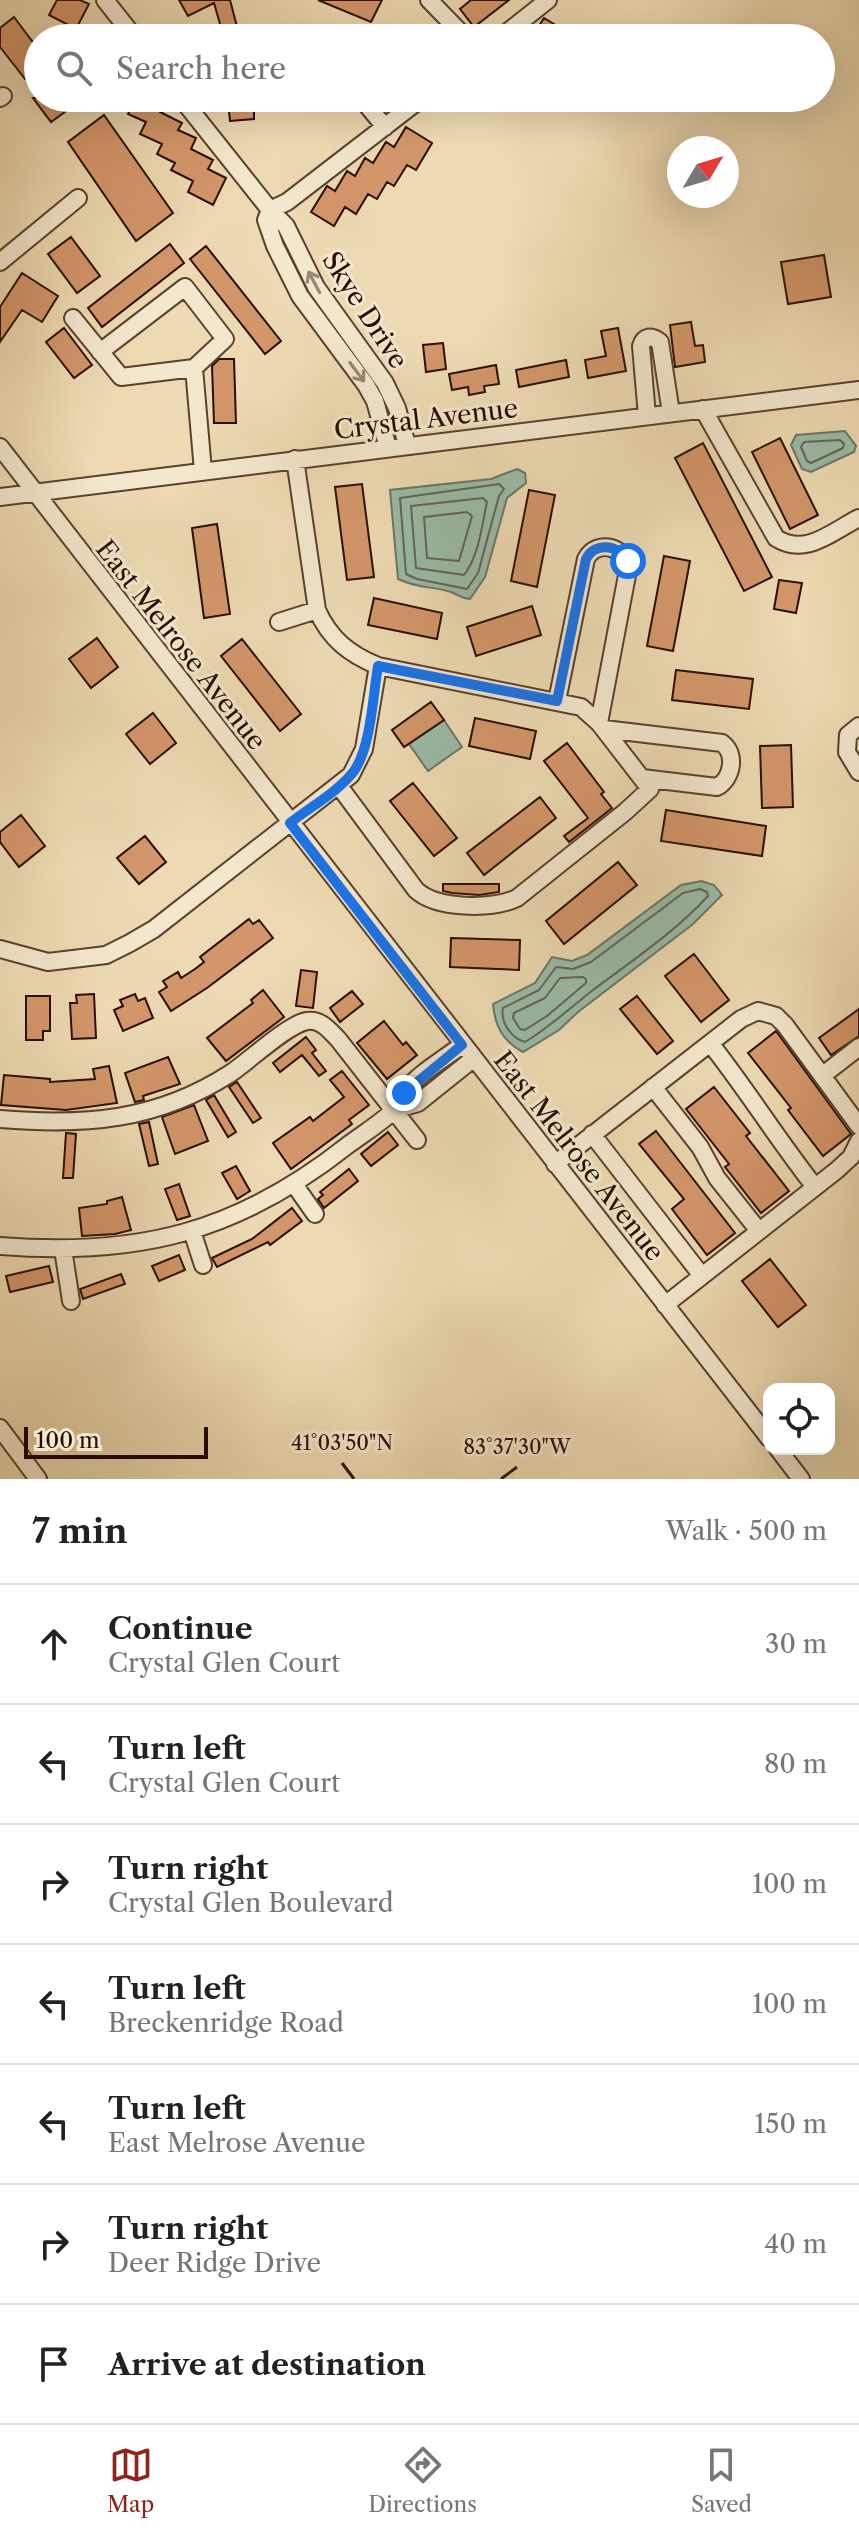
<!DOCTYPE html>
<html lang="en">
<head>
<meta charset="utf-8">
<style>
  :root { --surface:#fff; --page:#f2f2f2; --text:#222; --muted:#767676; --line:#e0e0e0; --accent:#8f2418 }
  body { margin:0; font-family:"Libre Caslon Text",serif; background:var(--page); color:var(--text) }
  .controls { position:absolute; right:24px; bottom:24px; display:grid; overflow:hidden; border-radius:16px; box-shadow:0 8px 32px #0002 }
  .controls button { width:72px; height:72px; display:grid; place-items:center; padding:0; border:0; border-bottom:2px solid var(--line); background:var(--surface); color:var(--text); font:40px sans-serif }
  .compass { position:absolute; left:667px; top:136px; width:72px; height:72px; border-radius:50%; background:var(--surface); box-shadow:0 8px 32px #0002; rotate:52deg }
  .scale { position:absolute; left:24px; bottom:20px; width:184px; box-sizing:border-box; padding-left:8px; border:4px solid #280e02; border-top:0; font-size:22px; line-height:28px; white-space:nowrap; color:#280e02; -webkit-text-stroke:6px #f3e7cd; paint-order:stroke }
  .stop { position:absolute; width:24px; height:24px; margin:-18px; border:6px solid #1a73e8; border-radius:50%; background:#fff }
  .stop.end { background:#1a73e8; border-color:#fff; box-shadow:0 2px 8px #0008 }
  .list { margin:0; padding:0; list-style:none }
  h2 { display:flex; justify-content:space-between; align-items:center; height:104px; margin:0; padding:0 32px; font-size:34px }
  h2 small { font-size:26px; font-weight:400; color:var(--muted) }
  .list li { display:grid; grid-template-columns:52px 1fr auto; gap:24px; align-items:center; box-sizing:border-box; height:120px; padding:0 32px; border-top:2px solid var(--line) }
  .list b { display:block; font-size:30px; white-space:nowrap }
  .list p { margin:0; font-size:26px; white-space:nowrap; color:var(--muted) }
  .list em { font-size:26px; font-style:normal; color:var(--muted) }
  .icon { flex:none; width:44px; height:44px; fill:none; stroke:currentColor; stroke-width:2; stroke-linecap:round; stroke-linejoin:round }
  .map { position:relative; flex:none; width:859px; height:1479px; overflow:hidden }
  .search { position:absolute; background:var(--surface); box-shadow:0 8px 32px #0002; left:24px; right:24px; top:24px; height:88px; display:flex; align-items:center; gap:20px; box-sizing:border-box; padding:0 28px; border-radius:44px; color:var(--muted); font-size:30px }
  .sheet { height:944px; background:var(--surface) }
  nav { display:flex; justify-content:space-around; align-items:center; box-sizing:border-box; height:112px; border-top:2px solid var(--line); background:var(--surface); font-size:22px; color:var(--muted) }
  nav a { display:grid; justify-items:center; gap:4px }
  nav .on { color:var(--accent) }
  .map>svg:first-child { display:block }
</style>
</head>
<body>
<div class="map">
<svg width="859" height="1479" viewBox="0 0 859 1479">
  <rect width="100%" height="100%" fill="#eddab2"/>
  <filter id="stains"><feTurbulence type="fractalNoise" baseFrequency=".0025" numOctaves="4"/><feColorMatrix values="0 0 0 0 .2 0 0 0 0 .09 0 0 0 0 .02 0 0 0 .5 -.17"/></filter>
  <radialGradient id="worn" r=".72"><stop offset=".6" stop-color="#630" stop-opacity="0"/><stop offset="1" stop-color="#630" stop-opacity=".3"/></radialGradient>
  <path fill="#9abba8" stroke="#6c7666" stroke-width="2" d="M845 431 856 446 854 452 811 472 802 469 791 445 796 435Z
    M517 469 525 473 526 483 507 498 485 577 470 599C461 598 458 595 451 592 433 586 419 589 398 579L390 490 491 479Z
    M444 720 462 747 428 771 409 744Z
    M701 881 714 885 722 895 693 924 578 1012 559 1030 523 1052C503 1041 495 1027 493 1004L535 983 552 957 572 961 587 955 681 885Z"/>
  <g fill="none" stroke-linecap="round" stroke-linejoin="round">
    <path stroke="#616455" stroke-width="2" d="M840 440 844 444 843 448 811 463 807 461 801 447 804 442Z
      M499 484 504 489 499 496 478 573 467 589 417 579 406 574 400 498Z
      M483 498 487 502C482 525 479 556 464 575L416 568 411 506Z
      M467 512 472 516 459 561 427 558 424 517Z
      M700 889 707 892 708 896C675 932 633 960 593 990 570 1008 550 1027 525 1042 511 1038 500 1022 503 1008L539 990 556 967 573 969 591 962 683 893Z
      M583 977 586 979V983L547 1016 525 1030 520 1029 513 1018 514 1013 545 998 560 978Z"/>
  </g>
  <path fill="#d3966a" stroke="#280e02" stroke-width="2" d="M57 0H80L89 4 76 29 49 15Z
    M179 0H230L240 38H224L214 3 188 16Z
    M318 0H382L371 22Z
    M471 0H509L474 27 460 9Z
    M14 17 38 49V70L25 79 0 47V28Z
    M544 18 577 38H531Z
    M33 98H84L51 122Z
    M136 98H157L165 102 160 112 182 123 178 130 196 138 191 149 213 160 208 169 226 178 213 205 188 192 193 181 171 170 175 163 157 154 162 144 140 134 146 122 128 114Z
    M249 98H294V106L254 108V119L230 121 228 102Z
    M104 115 173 213 136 241 68 142Z
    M406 127 432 143 416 170 407 165 394 186 387 182 377 199 368 194 356 214 345 207 334 226 311 212 327 186 335 191 347 171 355 176 365 158 373 163 386 142 394 147Z
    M71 237 100 276 77 293 48 254Z
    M170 244 184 263 102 327 88 308Z
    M206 246 281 341 265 354 190 259Z
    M824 255 831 297 788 304 781 262Z
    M22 273 58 296 42 322 22 310 0 342V307Z
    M691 322 695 346 703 345 705 362 675 367 670 325Z
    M64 328 92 365 74 378 46 342Z
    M618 328 626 371 588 378 585 360 606 356 601 331Z
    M443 343 446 369 426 372 423 345Z
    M219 359H234L236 423H214L212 366Z
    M566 360 569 377 519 387 516 370Z
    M496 365 499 384 484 386 485 392 469 395 468 387 452 390 449 374Z
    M780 438 818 515 790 529 752 452Z
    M703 443 772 577 744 591 675 458Z
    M362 484 374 577 347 580 335 487Z
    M529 490 555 495 537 587 511 581Z
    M217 524 230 614 204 618 192 528Z
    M664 556 690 561 673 651 647 646Z
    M779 580 802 583 796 613 774 609Z
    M374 598 442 613 437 639 368 625Z
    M532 606 541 635 476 656 467 627Z
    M97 638 118 667 91 688 69 659Z
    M242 639 301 714 280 731 221 656Z
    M676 670 753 679 749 709 672 700Z
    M431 702 444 720 404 747 392 730Z
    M153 713 176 743 150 764 126 734Z
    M475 718 536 731 530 759 469 746Z
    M567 743 604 792 601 794 612 808 569 842 564 836 588 818 544 761Z
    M791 745 793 807 762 808 760 746Z
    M413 783 457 838 434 856 390 801Z
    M540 797 556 818 484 875 467 853Z
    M666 810 766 826 762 856 661 841Z
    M21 815 45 846 19 867 0 842V832Z
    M145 836 166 862 139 884 117 858Z
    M618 862 637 885 564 944 546 921Z
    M443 884H499V892L479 895 452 893 443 891Z
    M249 919 253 924 259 920 273 938 207 988 171 1011 159 992 167 987 163 981 178 972 181 978 195 969 204 962 200 957Z
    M451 938 520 940 519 970 450 967Z
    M694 954 729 1000 701 1022 665 976Z
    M301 970 317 972 313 1008 296 1006Z
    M263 990 284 1017 226 1061 207 1038 253 1003 251 1000Z
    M352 991 363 1004 340 1022 330 1008Z
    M94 994 96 1038 72 1039 70 1003H77L76 995Z
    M135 994 138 1001 145 998 153 1018 123 1031 114 1010 123 1006 120 1000Z
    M26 996H50V1031H43V1040H26Z
    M637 996 673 1041 657 1054 620 1009Z
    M859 1009V1036L831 1055 819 1038Z
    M384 1021 403 1045 406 1042 417 1055 387 1079 357 1043Z
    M776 1031 851 1134 823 1156 788 1110 791 1108 748 1053Z
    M306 1037 316 1050 312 1053 326 1071 319 1076 302 1055 280 1072 273 1063Z
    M168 1057 180 1084 143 1096 144 1100 135 1102 125 1073Z
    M109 1066 117 1103 66 1110 1 1105 4 1075 50 1079V1082L95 1079 93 1069Z
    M342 1071 369 1105 349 1120 352 1124 291 1169 273 1143 310 1117 313 1121 344 1097 330 1080Z
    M237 1082 261 1118 253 1123 229 1087Z
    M714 1087 750 1133 746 1136 789 1191 761 1213 725 1167 729 1164 686 1109Z
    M214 1095 236 1132 228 1137 206 1100Z
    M194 1105 208 1141 175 1154 162 1117Z
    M149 1122 158 1164 149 1166 139 1124Z
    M656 1131 735 1233 707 1255 672 1209 684 1199 639 1144Z
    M388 1132 398 1145 371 1166 361 1154Z
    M66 1133 76 1134 73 1178H63Z
    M236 1166 250 1191 237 1199 222 1173Z
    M349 1169 358 1181 324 1208 318 1199 323 1195 320 1192Z
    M179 1184 190 1216 177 1220 165 1189Z
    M122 1197 131 1230 115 1234 82 1236 79 1208 107 1204V1201Z
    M292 1208 302 1221 270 1245 268 1242 217 1267 212 1258 252 1239Z
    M179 1255 185 1270 159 1281 152 1266Z
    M770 1259 806 1305 778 1327 742 1281Z
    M49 1266 53 1282 10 1292 6 1276Z
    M121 1274 125 1284 83 1299 80 1289Z"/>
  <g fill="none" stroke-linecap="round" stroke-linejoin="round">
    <g stroke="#59412e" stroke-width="20">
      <path id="minor" d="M105 0 135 38
        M429 0 466 38
        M500 38 548 0
        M0 98 3 96
        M181 98 270 210 286 226 316 287 385 383 397 408 407 445
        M361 98 385 127
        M0 262 78 198
        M73 318 121 377 194 368 203 471
        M100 352 185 287 225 339 194 368
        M703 409 776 538C806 557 831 532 859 518
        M647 416 641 346C644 336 652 335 660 342L671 413
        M0 447 769 1438
        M388 448 375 401 366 385 300 296 275 246 266 220 270 210 287 202 422 98
        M295 459 317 610C330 639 349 654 378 666L581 707 599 723 650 789 625 812 517 898C492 910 436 909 416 890L339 786
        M0 497 859 390
        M279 622 317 610
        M557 701 586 559C597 538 628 547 628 570L599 723
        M859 726 848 735 847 752 859 772
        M604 729 722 743C737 754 732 779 717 787L642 778
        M0 949 48 962 106 955 130 943 154 929 351 775 364 749 378 666
        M710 1043C747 1090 778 1140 815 1187
        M823 1075 859 1047
        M653 1087 700 1147 717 1178 759 1231
        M394 1110 418 1103 473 1059
        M0 1119C85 1126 157 1121 231 1073 249 1061 288 1024 307 1021 321 1019 329 1030 338 1039L417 1140
        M592 1134 702 1276
        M555 1164 741 1019 758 1011 776 1016 785 1025 859 1126
        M294 1184 315 1214
        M192 1231 203 1265
        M0 1246C139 1257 238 1232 348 1145 363 1134 379 1124 392 1112 398 1106 400 1097 405 1091 419 1073 444 1059 462 1045
        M63 1249 71 1301
        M665 1305 837 1170 851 1157 859 1141
        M0 1428 38 1479
        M778 1449 801 1479"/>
    </g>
    <use href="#minor" stroke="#f3e7cd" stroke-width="16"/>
  </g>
  <defs><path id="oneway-shaft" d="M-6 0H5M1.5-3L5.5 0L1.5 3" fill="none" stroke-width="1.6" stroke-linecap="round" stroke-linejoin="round" transform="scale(2)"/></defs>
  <g stroke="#988572">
    <use href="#oneway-shaft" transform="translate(314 282) rotate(-118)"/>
    <use href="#oneway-shaft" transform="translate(357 372) rotate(53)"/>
  </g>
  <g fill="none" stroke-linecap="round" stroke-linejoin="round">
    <path stroke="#1a73e8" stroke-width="10" d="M404 1093 462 1045 290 823C310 807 338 792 354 771 371 747 373 695 378 666L557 701 586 559C595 541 619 545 628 561"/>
  </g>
  <path fill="none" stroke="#280e02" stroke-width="3" d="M342 1463 354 1479M501 1479 517 1467"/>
  <g text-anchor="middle" stroke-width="6" stroke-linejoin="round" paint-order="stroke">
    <g font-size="26" fill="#280e02" stroke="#f3e7cd">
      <text transform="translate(365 310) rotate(57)" y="9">Skye Drive</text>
      <text transform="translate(426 419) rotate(-7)" y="9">Crystal Avenue</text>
      <text transform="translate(181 645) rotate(52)" y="9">East Melrose Avenue</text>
      <text transform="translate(579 1156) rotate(52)" y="9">East Melrose Avenue</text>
    </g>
  </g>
  <g font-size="20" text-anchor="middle" fill="#280e02" stroke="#f3e7cd" stroke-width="6" stroke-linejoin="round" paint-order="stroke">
    <text x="342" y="1450">41°03'50"N</text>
    <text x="517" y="1454">83°37'30"W</text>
  </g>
  <rect width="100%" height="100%" filter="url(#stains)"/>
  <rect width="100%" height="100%" fill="url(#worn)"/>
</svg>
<div class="controls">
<button><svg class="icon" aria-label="locate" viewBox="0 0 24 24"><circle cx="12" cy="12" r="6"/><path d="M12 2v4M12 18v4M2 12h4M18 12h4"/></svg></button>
</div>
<svg class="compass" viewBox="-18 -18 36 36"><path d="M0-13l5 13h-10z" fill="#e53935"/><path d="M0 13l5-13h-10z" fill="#767676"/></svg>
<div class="scale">100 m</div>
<div class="stop" style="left:628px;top:561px"></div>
<div class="stop end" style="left:404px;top:1093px"></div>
<div class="search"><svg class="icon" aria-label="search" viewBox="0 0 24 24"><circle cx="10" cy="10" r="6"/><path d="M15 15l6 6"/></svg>Search here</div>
</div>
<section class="sheet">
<h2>7 min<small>Walk · 500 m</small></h2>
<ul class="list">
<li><svg class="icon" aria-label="ahead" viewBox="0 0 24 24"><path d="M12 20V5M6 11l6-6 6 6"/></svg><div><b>Continue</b><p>Crystal Glen Court</p></div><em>30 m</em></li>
<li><svg class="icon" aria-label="left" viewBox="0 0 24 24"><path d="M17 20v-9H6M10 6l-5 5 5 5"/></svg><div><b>Turn left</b><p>Crystal Glen Court</p></div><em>80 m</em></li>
<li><svg class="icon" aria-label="right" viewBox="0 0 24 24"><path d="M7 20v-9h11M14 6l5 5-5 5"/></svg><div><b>Turn right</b><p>Crystal Glen Boulevard</p></div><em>100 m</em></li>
<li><svg class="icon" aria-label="left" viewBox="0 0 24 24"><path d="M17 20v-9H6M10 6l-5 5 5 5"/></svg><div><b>Turn left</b><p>Breckenridge Road</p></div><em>100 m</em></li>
<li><svg class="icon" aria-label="left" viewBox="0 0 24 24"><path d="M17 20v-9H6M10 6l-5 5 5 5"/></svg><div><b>Turn left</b><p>East Melrose Avenue</p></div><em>150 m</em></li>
<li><svg class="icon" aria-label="right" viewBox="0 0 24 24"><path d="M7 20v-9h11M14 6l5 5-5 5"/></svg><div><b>Turn right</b><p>Deer Ridge Drive</p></div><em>40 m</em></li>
<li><svg class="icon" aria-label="arrive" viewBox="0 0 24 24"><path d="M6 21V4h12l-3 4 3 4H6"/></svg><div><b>Arrive at destination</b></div></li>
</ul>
</section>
<nav>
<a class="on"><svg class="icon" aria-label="map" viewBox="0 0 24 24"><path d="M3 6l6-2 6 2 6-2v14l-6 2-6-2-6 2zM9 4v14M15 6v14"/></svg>Map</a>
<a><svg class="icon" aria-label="directions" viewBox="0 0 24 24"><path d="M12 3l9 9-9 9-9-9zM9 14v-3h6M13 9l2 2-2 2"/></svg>Directions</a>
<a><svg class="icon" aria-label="saved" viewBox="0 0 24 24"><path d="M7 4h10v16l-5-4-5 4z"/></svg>Saved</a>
</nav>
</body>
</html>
